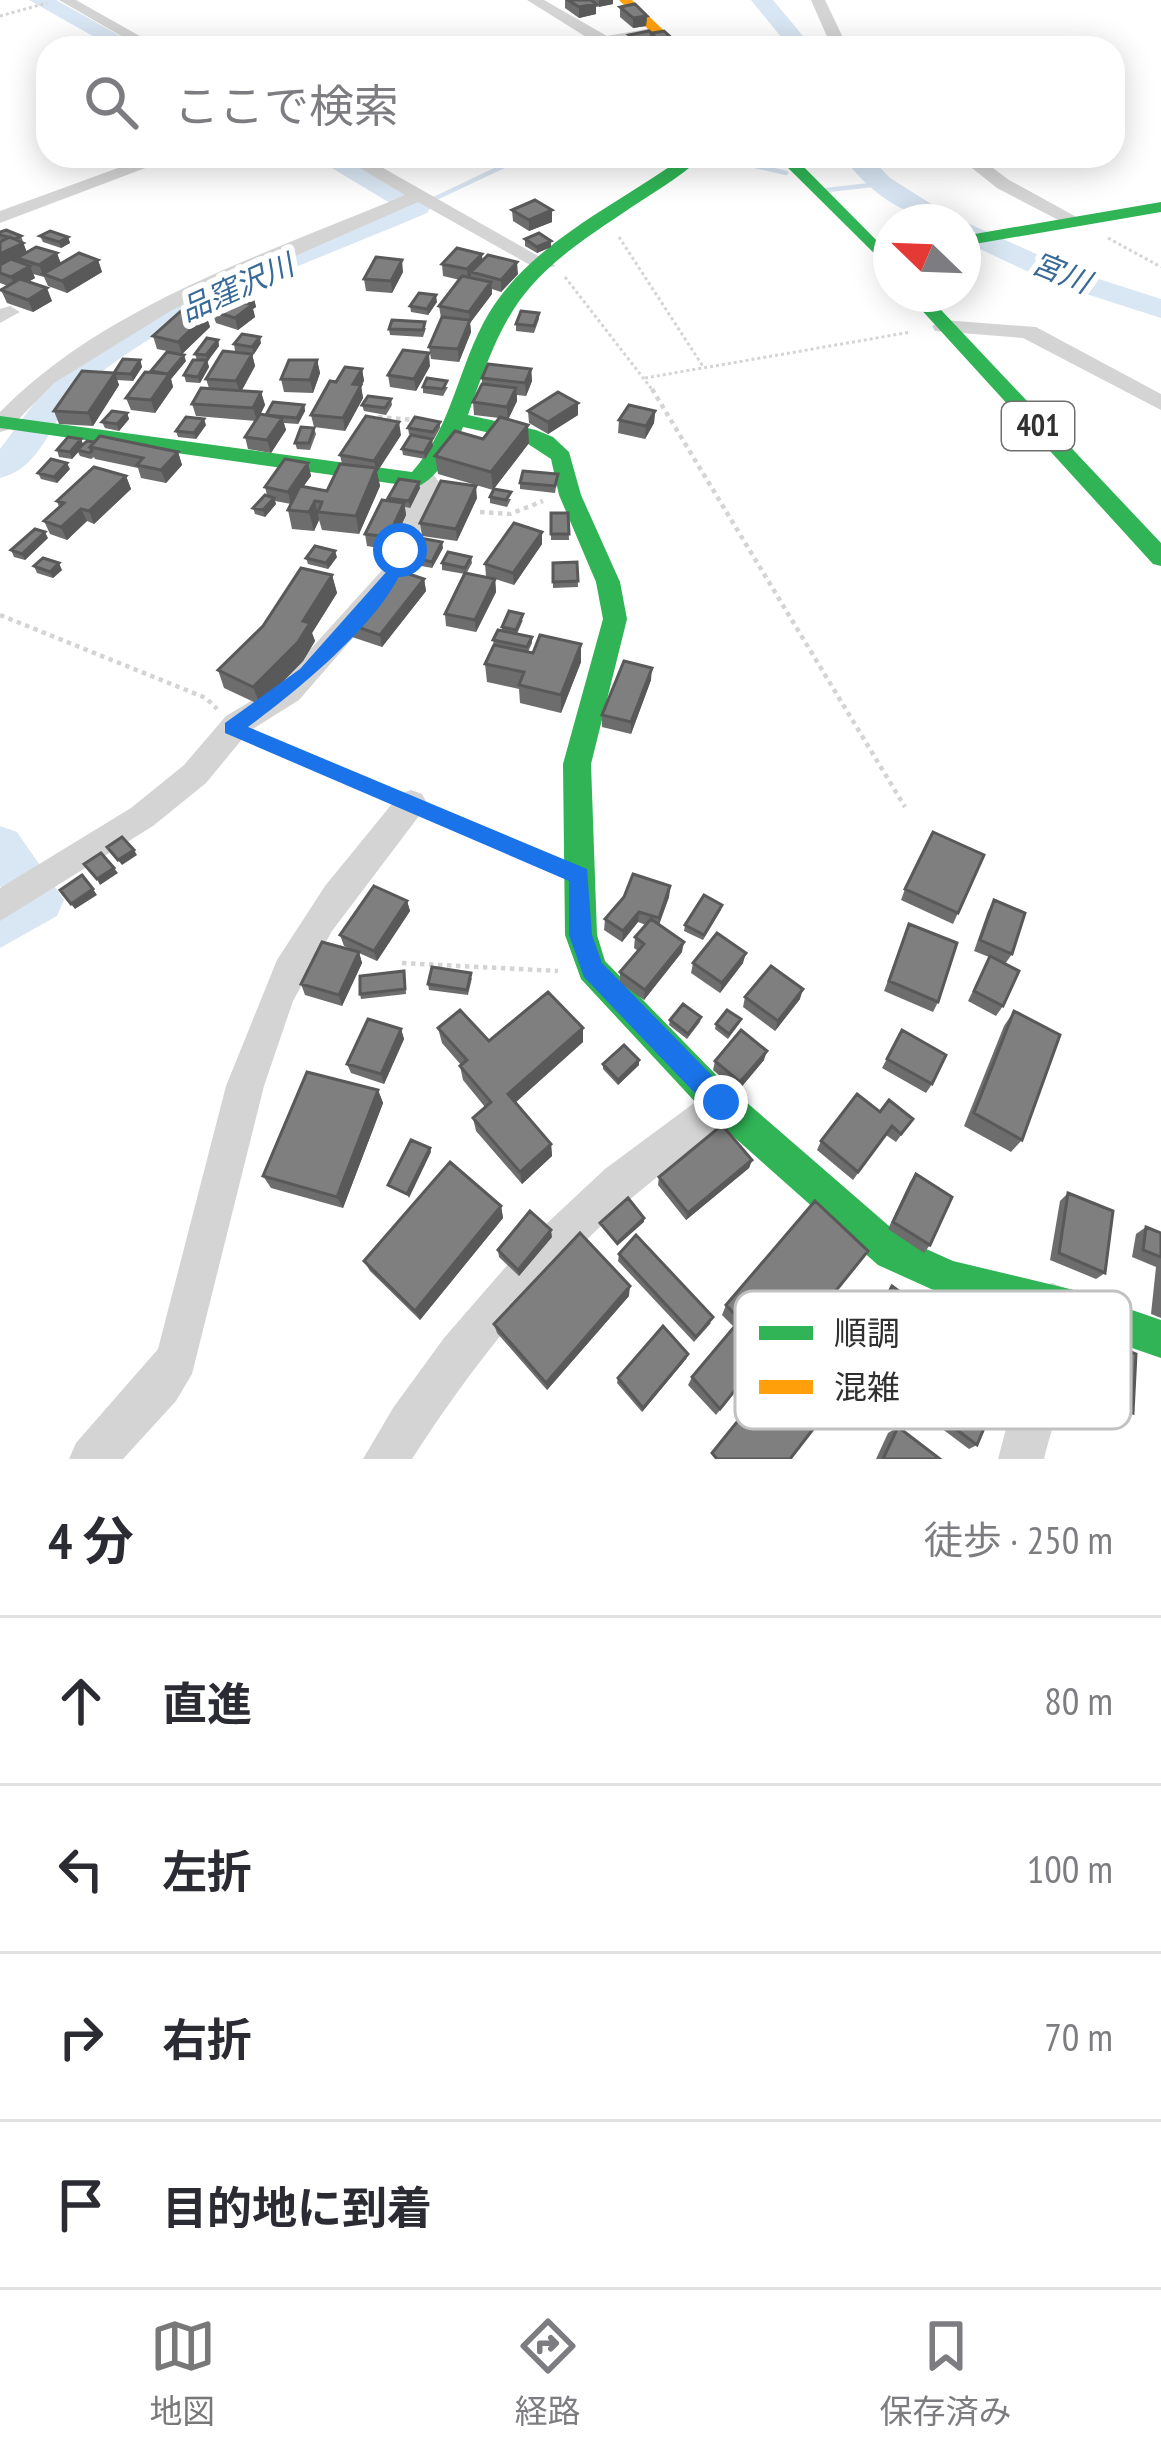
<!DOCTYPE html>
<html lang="ja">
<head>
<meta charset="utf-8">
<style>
  :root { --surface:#fff; --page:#f7f7f7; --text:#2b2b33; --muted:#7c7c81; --line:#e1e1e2; --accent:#787878 }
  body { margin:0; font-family:"PT Sans Narrow","Noto Sans JP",sans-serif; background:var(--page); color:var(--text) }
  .compass { position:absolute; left:873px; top:204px; width:108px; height:108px; border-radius:50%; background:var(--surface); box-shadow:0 6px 30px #0003; rotate:293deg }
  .stop { position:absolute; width:36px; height:36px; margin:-27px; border:9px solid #1a73e8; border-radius:50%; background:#fff }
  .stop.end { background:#1a73e8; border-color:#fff; box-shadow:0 3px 12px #0008 }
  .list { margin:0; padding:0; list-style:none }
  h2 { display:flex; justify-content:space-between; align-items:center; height:156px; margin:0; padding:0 48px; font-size:51px }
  h2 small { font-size:39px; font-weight:400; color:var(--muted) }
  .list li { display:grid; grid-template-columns:78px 1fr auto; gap:36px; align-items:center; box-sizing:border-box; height:168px; padding:0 48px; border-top:3px solid var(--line) }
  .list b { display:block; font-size:45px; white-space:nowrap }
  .list em { font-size:39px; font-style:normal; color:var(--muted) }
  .icon { flex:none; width:66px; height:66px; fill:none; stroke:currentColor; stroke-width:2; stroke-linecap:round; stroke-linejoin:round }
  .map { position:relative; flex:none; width:1161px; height:1459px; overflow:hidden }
  .search { position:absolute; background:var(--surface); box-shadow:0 6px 30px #0003; left:36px; right:36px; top:36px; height:132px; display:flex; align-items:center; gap:30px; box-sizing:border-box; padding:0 42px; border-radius:36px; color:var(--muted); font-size:45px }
  .sheet { height:828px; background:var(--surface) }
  nav { display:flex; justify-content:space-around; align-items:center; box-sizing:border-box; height:168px; border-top:3px solid var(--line); background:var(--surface); font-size:33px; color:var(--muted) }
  nav a { display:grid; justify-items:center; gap:6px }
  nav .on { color:var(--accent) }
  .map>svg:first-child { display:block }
</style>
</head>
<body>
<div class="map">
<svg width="1161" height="1459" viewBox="0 0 1161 1459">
  <rect width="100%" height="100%" fill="#fff"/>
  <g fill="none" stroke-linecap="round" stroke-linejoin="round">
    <path stroke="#d9e6f3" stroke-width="4.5" d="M712 156 786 173
      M827 190 880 184
      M417 207 525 156"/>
    <path fill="#d9e6f3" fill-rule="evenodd" d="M29 0H56L142 48H114Z
      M751 0H773L813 48H790Z
      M312 156H344L431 207 427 213C311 263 182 304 84 386 51 413 46 467 0 478V449L56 374 182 295 395 206Z
      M842 156H869L890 178 960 222C910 222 872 196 842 156Z
      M963 221 1074 271 1161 299V318L1052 283 963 241Z
      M0 826 17 832 64 900 57 916 0 948V898L6 894 0 886Z"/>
    <path stroke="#d4d4d4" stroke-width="3" stroke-dasharray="3 3" stroke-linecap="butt" d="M0 16 47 3
      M619 237 704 368
      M1108 238 1161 267
      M565 277 654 392
      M645 378 911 332"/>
    <path stroke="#d4d4d4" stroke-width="4.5" stroke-dasharray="4.5 4.5" stroke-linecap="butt" d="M652 389 905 807
      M378 417 414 420
      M480 512 510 514 543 501
      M0 615 206 698 217 709
      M259 739 386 793
      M436 814 541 859
      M402 963 558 971"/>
    <path fill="#d4d4d4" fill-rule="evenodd" d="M59 0H76L161 48H142Z
      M527 0H544L607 36 658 27 665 31 606 47 563 48 591 40Z
      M811 0H825L848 48H832Z
      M151 156H177L0 223V211Z
      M340 156H362L556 266 539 270 418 202 172 310 54 383 8 430 0 432V412C107 303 267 254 405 195Z
      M957 156H977L1009 180 1082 220 1066 224 997 188Z
      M10 306 20 312 0 323V309Z
      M943 320 1036 327 1161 394V410L1023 338 935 331 932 326Z
      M422 468 431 471 441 485 419 533 406 577 299 700 248 732 206 783 153 826 0 921V888L131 808 184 765 226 716 279 684 384 568 393 533 416 486 410 476Z
      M411 790 422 794 427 803 422 812 332 931 293 1001 264 1086 192 1374 176 1401 123 1459H69L76 1443 158 1349 226 1086 277 960 325 886 400 794Z
      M721 1083 734 1089 740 1102 734 1115C697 1147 656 1176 619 1209 539 1282 470 1368 412 1459H363L393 1408 444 1338 529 1240 605 1169Z
      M1052 1283 1067 1289C1087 1338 1056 1410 1044 1459H998L1027 1350 1031 1304 1037 1289Z"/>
    <path fill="#30b455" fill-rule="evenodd" d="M685 156H703C679 179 647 196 620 215 521 280 506 306 468 415L536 430 553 437 569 452 581 495 620 582 627 619 591 764 597 935 605 961 722 1081 904 1239 953 1261 1074 1290 1161 1320V1358L1074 1328 951 1298 878 1265 698 1105 581 979 565 935 563 764 603 619 596 582 559 495 551 459 522 440 463 427C454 449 439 477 417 487L0 428V416L412 472C453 426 458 365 489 313 533 241 619 204 685 156Z
      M776 156H793L891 255V270Z
      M1161 202V212L963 246V236Z
      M907 294H926L1161 543V566L1153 564Z"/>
    <path fill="#ff9f0a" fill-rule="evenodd" d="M619 0H632L682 48H667Z"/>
  </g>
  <path fill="#6d6d6d" d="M565 0H613V4L596 7V14L579 18 565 8Z
    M620 7 647 16 646 26 633 28 620 17Z
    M652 34 677 43 676 47 683 48H654L651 44 637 46 629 40V35Z
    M752 156H785L784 165 760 164Z
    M512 210 552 222 529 231 513 221Z
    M0 232 21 236 27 253 61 263 98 260 102 272 67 293 48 286 44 277 33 274 35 278 28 282 52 301 33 312 7 303 1 290 8 286 0 283V242L2 241 0 240Z
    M40 236 68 237 70 243 61 248 43 242Z
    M525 239 551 247 537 253 525 246Z
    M482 254V260L518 274 501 292 492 289V294L470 323 471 332 459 362 431 359 429 347 441 318 439 306 460 280 443 276 442 264Z
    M403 272 392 293 366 291 364 279Z
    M253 295 256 307 253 309 255 317 238 330 216 323 212 311Z
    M437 302 428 315 411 312 410 306Z
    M539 313V319L534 333 516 331V324Z
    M206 315 210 327 182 354 157 349 153 336Z
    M426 328 423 337 390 335 389 329Z
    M218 340 219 346 207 361 209 367 200 383 186 382 184 375 197 360 195 354Z
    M261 343 254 354 235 351 234 344Z
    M252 354 255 366 241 391 261 392 265 405 259 417 304 405 305 411 298 424 284 423 286 430 271 453 248 449 245 437 256 421 196 416 192 404 209 388 206 379Z
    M140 360 142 367 133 381 117 380 119 385 93 426 59 424 54 411 114 373Z
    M317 360 320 373 313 393 284 392 281 379Z
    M186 361 171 379 173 387 155 413 131 410 126 398 151 372Z
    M430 366 416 391 390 387 388 375Z
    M362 369 364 381 361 386 363 398 345 431 314 427 311 415 336 382Z
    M531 369 532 381 526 396 517 395V401L508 419 529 443 493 490 438 474 435 456 483 439 499 418 474 415 473 402 482 384V378Z
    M423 387H448L443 396 423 393Z
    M391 399 392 405 386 415 364 411 362 405Z
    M578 403V415L548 434 529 423 528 411Z
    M655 411 654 423 645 439 618 433 619 420Z
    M127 413 129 419 119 431 105 428 102 422Z
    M440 422V428L434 439 409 434 408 428Z
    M206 425 196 439 178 437 176 431Z
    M314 428 316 434 310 450 297 449 295 443Z
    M401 435 377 472 380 486 359 534 322 530 319 520 314 531 292 529 288 510 291 504 275 501 276 504 265 517 255 514 253 508 267 495 265 487 308 463 311 476 303 486 327 491 342 464 340 455Z
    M83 444 178 452 182 465 166 483 141 478 138 468 95 459 94 457 91 459 80 456 78 452 72 459 59 457 57 450Z
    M433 446 425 459 403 455 402 449Z
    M70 469 57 483 41 479 38 473Z
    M558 474 555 493 520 489V483Z
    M126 476 131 489 94 524 87 521 67 540 50 534 44 521 59 507 57 501Z
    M420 488 410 508 405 507 406 515 390 550 367 546 365 534 389 501 388 498Z
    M490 497 511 499 507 507 490 503Z
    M477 498 457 541 422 536 420 523Z
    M551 513H568L569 540H551Z
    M542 532V544L514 585 486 576 485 564Z
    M48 538 25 560 14 557 11 550Z
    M443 548 432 568 411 564 410 557Z
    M337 557 328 569 308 564 306 558Z
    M471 557 472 563 466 574 495 579 496 592 476 632 446 626 445 614 465 574 442 570V563Z
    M577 562 578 587 553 588V563Z
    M34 566 62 570 53 578 37 573Z
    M332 575 337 593 312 633 315 641 303 661 260 705 224 688 218 670Z
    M424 579 426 591 382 647 352 637 349 624Z
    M523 620 517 634 532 637V643L528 652 581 662 561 713 520 703 519 689 487 682 485 664 494 645 493 640 502 631V627Z
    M651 680 631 734 602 727V715Z
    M670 886 669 897 659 925 682 952 644 1000 620 983V972L638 951 634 948 635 937 646 925 638 922 622 942 604 930 605 919Z
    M905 889 958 913 953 924 901 900Z
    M994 900 1012 954 1005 964 1003 1006 996 1016 968 1001 989 957 974 951 988 911Z
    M407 901 410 911 377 961 359 953 362 963 342 1006 305 995 301 984 355 951 344 946 340 935Z
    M722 905 721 910 703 940 684 931 685 925Z
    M909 924 938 1002 933 1012 884 991Z
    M693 963H743L720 993 691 973Z
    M405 976 406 994 361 999 360 994Z
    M472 978 468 995 429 990 428 984Z
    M745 997 800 999 775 1031 743 1007Z
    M1014 1011 1022 1140 1011 1152 964 1126 1004 1026Z
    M701 1017 700 1022 687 1039 669 1025 670 1020Z
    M741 1019 739 1024 728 1039 715 1029 716 1024Z
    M438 1028 489 1041 583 1042 515 1103 551 1144 552 1156 522 1184 476 1131 473 1118 485 1107 463 1080 460 1066 461 1065 442 1043Z
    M401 1029 404 1039 384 1084 351 1073 347 1064Z
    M902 1030 932 1084 926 1093 882 1068Z
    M639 1060V1065L618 1085 603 1069V1064Z
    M764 1060 738 1091 713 1070 715 1061Z
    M378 1090 383 1103 343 1208 271 1188 263 1176Z
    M880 1112 913 1119 896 1142 886 1135 853 1180 817 1150 821 1141Z
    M752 1160 749 1168 686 1220 658 1185 659 1177Z
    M916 1174 930 1245 924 1253 888 1229 910 1182Z
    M1068 1193 1105 1273 1096 1279 1050 1260 1060 1201Z
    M501 1206 503 1218 420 1320 370 1271 364 1261Z
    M1146 1227 1161 1233V1318L1151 1314 1156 1267 1132 1257 1136 1234Z
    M552 1237 519 1276 499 1257 498 1250Z
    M868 1251 774 1369 762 1357 716 1415 688 1385 692 1377 734 1327 722 1315 726 1305Z
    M619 1254 711 1323 694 1342 618 1261Z
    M892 1286 914 1337 911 1340 876 1314Z
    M629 1296 547 1390 497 1333 494 1324Z
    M989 1296 1039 1363 1030 1368 971 1329 982 1303Z
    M1081 1332 1133 1413 1122 1417 1065 1394 1071 1338Z
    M963 1333 977 1445 969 1449 921 1413 955 1339Z
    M688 1354 686 1359 642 1412 617 1383 618 1378Z
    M898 1427 940 1459H876L888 1433Z"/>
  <path fill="#595959" d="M599 0H613V4L599 7Z
    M596 4V14L579 18V7Z
    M647 16 646 26 633 28V18Z
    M651 38V44L637 46V41Z
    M552 210V222L529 231V220Z
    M68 237 70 243 61 248 59 242Z
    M551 241V247L537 253V247Z
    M23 243 28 255 0 269V254Z
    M57 253 62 266 43 274 44 277 39 265Z
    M482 254 483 266 471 272V278L468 282 467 269Z
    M98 260 102 272 67 293 62 281Z
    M402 260 403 272 392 293 391 281Z
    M517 262 518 274 501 292V280Z
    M30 266 35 278 16 289 11 277Z
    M491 282 492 294 470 323 471 332 459 362 458 349 470 321 469 312Z
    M47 288 52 301 33 312 28 300Z
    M253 295 256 307 253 309 255 317 238 330 235 318 243 302Z
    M436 295 437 302 428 315 427 309Z
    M206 315 210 327 182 354 178 342Z
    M260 337 261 343 254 354 252 347Z
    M218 340 219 346 208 361 206 355Z
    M429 353 430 366 416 391 414 379Z
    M252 354 255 366 240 394 236 381Z
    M184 355 186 361 171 379 173 387 155 413 151 400 168 374Z
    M140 360 142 367 133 381 131 374Z
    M207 360 209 367 200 383 198 377Z
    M317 360 320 373 313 393 310 380Z
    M362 369 364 381 361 386 363 398 345 431 343 418 353 384Z
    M531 369 532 381 526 396 525 383Z
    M115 373 119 385 93 426 88 413Z
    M516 388 517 401 508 420 507 407Z
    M261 392 265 405 257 421 253 408Z
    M578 403V415L548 434V422Z
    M304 405 305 411 298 424 297 418Z
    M655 411 654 423 645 439 646 426Z
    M127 413 129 419 119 431 117 424Z
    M282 418 286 430 271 453 267 440Z
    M204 419 206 425 196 439 194 433Z
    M399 422 401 435 377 472 380 486 359 534 356 516 376 469 374 461Z
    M528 425 529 443 493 490 491 472Z
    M81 439 84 446 72 459 70 452Z
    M432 439 433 446 425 459 424 453Z
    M178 452 182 465 166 483 161 470Z
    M67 463 70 469 57 483 54 477Z
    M308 463 311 476 291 504 288 492Z
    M126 476 131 489 94 524 89 511Z
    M419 482 420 488 410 508 409 501Z
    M476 486 477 498 457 541 456 529Z
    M274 498 276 504 265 517 263 510Z
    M315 501 319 520 314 531 309 512Z
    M404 503 406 515 390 550 388 537Z
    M81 509 87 521 67 540 61 527Z
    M45 532 48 538 25 560 22 554Z
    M542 532V544L514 585 513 573Z
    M442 542 443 548 432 568V562Z
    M335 551 337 557 328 569 326 563Z
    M59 563 62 570 53 578 50 572Z
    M332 575 337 593 312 633 315 641 303 661 260 705 253 687 303 621Z
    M424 579 426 591 382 647 380 635Z
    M495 579 496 592 476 632 475 620Z
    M581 644V662L561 713V695Z
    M652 668 651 680 631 734V722Z
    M134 850 137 855 122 865 118 860Z
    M114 868 118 873 100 885 97 879Z
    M670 886 669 897 657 929 659 918Z
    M93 889 97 895 75 909 71 904Z
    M407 901 410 911 377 961 374 951Z
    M639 912 638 922 622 942 623 931Z
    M684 942 682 952 644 1000 645 990Z
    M359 952 362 963 342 1006 339 995Z
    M746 953 743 963 720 993 722 983Z
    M803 989 800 999 775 1031 778 1021Z
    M583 1028V1042L509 1108 508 1094Z
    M401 1029 404 1039 384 1084 381 1074Z
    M767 1051 764 1060 738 1091 740 1082Z
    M639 1060V1065L618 1085V1080Z
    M378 1090 383 1103 343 1208 337 1197Z
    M551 1144 552 1156 522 1184 520 1172Z
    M430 1148 431 1152 409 1198 407 1194Z
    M752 1160 749 1168 686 1220 688 1213Z
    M501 1206 503 1218 420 1320 415 1311Z
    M644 1218V1222L617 1246V1243Z
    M551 1230 552 1237 519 1276 518 1270Z
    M630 1286 629 1296 547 1390 546 1383Z
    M688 1354 686 1359 642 1412 643 1408Z"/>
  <path fill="#7f7f7f" stroke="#595959" stroke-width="3" d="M568 0H591L596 4 579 7Z
    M635 4 647 16 633 18 620 7Z
    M649 31 652 34 651 38 637 41 629 35Z
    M664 31 677 43 671 44 675 48H683H663L652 33Z
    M509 38 519 41 504 48 493 46Z
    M598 41 606 46 580 48 576 46Z
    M535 200 552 210 529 220 512 210Z
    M6 230 21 236 15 239 0 235V232Z
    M50 231 68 237 59 242 40 236Z
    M539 233 551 241 537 247 525 239Z
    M10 237 23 243 0 254V242Z
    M36 247 57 253 39 265 17 258Z
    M457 248 482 254 467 269 442 264Z
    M79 253 98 260 62 281 43 274Z
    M488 255 517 262 501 280 471 272Z
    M376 257 402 260 391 281 364 279Z
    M11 259 30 266 11 277 0 273V265Z
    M462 276 491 282 469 312 439 306Z
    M20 279 47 288 28 300 1 290Z
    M240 291 253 295 243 302 252 305 235 318 212 311Z
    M419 293 436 295 427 309 410 306Z
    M182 310 206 315 178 342 153 336Z
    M521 311 539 313 534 326 516 324Z
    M442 317 470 320 458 349 429 347Z
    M392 320 425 322 423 330 389 329Z
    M242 334 260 337 252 347 234 344Z
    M207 338 218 340 206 355 195 354Z
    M403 350 429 353 414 379 388 375Z
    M223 351 252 354 236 381 206 379Z
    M167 352 184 355 168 374 151 371Z
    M123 359 140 360 131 374 114 373Z
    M193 360H207L198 377 184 375Z
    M289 360H317L310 380 281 379Z
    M488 364 531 369 525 383 482 378Z
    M345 367 362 369 353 384 361 385 343 418 311 415 330 381 336 382Z
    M82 371 115 373 88 413 54 411Z
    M145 372 169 374 151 400 126 398Z
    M427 378 447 381 443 389 423 387Z
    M482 384 516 388 507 407 473 402Z
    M201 388 261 392 253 408 192 404Z
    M558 392 578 403 548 422 528 411Z
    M368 396 391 399 385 408 362 405Z
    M273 402 304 405 297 418 266 415Z
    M629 405 655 411 646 426 619 420Z
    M112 411 127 413 117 424 102 422Z
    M260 414 282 418 267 440 245 437Z
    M366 416 399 422 374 461 340 455Z
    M186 417 204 419 194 433 176 431Z
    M415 417 440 422 433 432 408 428Z
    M500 417 528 425 491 472 435 456 455 431 483 439Z
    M301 427 314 428 309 443H295Z
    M411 435 432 439 424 453 402 449Z
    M100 436 178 452 161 470 137 465 143 458 90 447Z
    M68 437 81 439 70 452 57 450Z
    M87 441 94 442 90 447 92 451 89 453 77 450Z
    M51 459 67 463 54 477 38 473Z
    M285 459 308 463 288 492 265 487Z
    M340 464 376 468 356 516 318 512 322 502 315 501 309 512 288 510 300 486 327 491Z
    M94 467 126 476 89 511 81 509 61 527 44 521 64 503 57 501Z
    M523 471 558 474 555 486 520 483Z
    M399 479 419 482 409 501 388 498Z
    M441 481 476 486 456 529 420 523Z
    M494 489 511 492 506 500 490 497Z
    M265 495 274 498 263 510 253 508Z
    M382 500 404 503 388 537 365 534Z
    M551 513H568L569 534H551Z
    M514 523 542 532 513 573 485 564Z
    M35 529 45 532 22 554 11 550Z
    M420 538 442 542 432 562 410 557Z
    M315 546 335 551 326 563 306 558Z
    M448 552 471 557 465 568 442 563Z
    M43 558 59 563 50 572 34 566Z
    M577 562 578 581 553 582V563Z
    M301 568 332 575 303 621 310 623 298 642 253 687 218 670 263 626Z
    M394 569 424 579 380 635 349 624Z
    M465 573 495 579 475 620 445 614Z
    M509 611 523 614 516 630 502 627Z
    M498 630 532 637 527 647 493 640Z
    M540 635 581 644 561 695 519 685 524 672 485 664 494 645 533 653Z
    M624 661 652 668 631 722 602 715Z
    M933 832 984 855 958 913 905 889Z
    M122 837 134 850 118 860 107 847Z
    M101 853 114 868 97 879 84 864Z
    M633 874 670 886 659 918 639 912 623 931 605 919 624 897Z
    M82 875 93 889 71 904 60 890Z
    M374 886 407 901 374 951 340 935Z
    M704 895 722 905 704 935 685 925Z
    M994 900 1025 913 1012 954 980 940Z
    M651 919 684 942 645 990 620 972 644 944 635 937Z
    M909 924 957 943 938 1002 889 981Z
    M717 933 746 953 722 983 693 963Z
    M322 942 359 952 339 995 301 984Z
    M990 956 1019 971 1003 1006 974 991Z
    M771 966 803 989 778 1021 745 997Z
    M432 967 471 973 467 990 428 984Z
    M404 971 405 989 360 994V976Z
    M548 992 583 1028 508 1094 551 1144 520 1172 473 1118 491 1102 460 1066 467 1060 438 1028 460 1010 489 1041Z
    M683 1004 701 1017 688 1034 670 1020Z
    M727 1010 741 1019 729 1034 716 1024Z
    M1014 1011 1060 1035 1022 1140 974 1113Z
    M368 1019 401 1029 381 1074 347 1064Z
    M741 1030 767 1051 740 1082 715 1061Z
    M902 1030 946 1055 932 1084 887 1059Z
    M624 1045 639 1060 618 1080 603 1064Z
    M307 1072 378 1090 337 1197 263 1176Z
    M857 1094 880 1112 889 1100 913 1119 901 1134 892 1126 858 1172 821 1141Z
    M722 1125 752 1160 688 1213 659 1177Z
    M411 1140 430 1148 407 1194 388 1185Z
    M450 1162 501 1206 415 1311 364 1261Z
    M916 1174 952 1197 930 1245 893 1222Z
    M1068 1193 1113 1211 1105 1273 1059 1253Z
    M628 1198 644 1218 617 1243 600 1223Z
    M815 1201 868 1251 779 1361 768 1349 720 1409 692 1377 740 1320 726 1305Z
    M530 1211 551 1230 518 1270 498 1250Z
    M1146 1227 1161 1233V1257L1143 1250Z
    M580 1233 630 1286 546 1383 494 1324Z
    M636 1235 713 1317 696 1337 619 1254Z
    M892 1286 927 1312 914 1337 879 1311Z
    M663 1326 688 1354 643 1408 618 1378Z
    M1081 1332 1136 1354 1133 1413 1075 1389Z
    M963 1333 1010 1366 977 1445 928 1408Z
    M791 1381 824 1415 790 1459H717L712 1453 757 1397 768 1410Z
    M898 1427 940 1459H883Z"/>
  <path fill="#1a73e8" d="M400 544 408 550C400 608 296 692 248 727L587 869 592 935 602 963 730 1094 734 1102 730 1111H712L584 977 569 935V881L225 733V723L300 669 388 570 391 550Z"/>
  <g text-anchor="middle" stroke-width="12" stroke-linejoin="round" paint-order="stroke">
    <g font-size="30" font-style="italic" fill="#396a97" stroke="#fff">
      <text transform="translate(1061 273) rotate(22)" y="10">宮川</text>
      <text transform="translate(237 288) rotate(-24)" y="10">品窪沢川</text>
    </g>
    <rect fill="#fff" stroke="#6e6e6e" stroke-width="3" x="1002" y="402" width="72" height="48" rx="9"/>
    <g font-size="30" font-weight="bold" fill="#303030">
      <text x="1038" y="436">401</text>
    </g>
  </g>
  <rect x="735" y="1291" width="396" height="138" rx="18" fill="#fff" stroke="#c1c1c1" stroke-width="3"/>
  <rect x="759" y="1326" width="54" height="14" fill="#30b455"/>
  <rect x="759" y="1380" width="54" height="14" fill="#ff9f0a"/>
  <g font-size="33" fill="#303030">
    <text x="834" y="1345">順調</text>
    <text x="834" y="1399">混雑</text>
  </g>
</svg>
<svg class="compass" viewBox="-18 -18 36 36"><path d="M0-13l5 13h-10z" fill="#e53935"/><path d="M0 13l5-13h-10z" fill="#7c7c81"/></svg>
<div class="stop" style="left:400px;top:550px"></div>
<div class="stop end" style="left:721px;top:1102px"></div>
<div class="search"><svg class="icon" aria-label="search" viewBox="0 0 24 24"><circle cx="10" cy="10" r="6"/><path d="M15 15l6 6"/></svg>ここで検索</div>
</div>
<section class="sheet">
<h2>4 分<small>徒歩 · 250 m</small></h2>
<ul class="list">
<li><svg class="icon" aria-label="ahead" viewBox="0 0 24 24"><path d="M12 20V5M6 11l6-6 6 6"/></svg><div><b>直進</b></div><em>80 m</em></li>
<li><svg class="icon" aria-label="left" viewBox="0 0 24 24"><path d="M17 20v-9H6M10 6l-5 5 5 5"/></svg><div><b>左折</b></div><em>100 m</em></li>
<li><svg class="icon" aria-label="right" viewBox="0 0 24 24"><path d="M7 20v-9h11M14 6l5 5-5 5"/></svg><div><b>右折</b></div><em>70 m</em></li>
<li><svg class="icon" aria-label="arrive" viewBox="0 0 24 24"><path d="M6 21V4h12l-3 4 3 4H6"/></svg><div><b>目的地に到着</b></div></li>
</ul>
</section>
<nav>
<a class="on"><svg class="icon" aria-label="map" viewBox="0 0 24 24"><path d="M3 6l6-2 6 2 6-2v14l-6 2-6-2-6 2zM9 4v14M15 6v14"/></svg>地図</a>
<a><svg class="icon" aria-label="directions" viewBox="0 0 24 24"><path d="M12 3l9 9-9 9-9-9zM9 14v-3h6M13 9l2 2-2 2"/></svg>経路</a>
<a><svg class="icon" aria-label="saved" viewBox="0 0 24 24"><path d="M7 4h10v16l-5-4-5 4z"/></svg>保存済み</a>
</nav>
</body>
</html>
